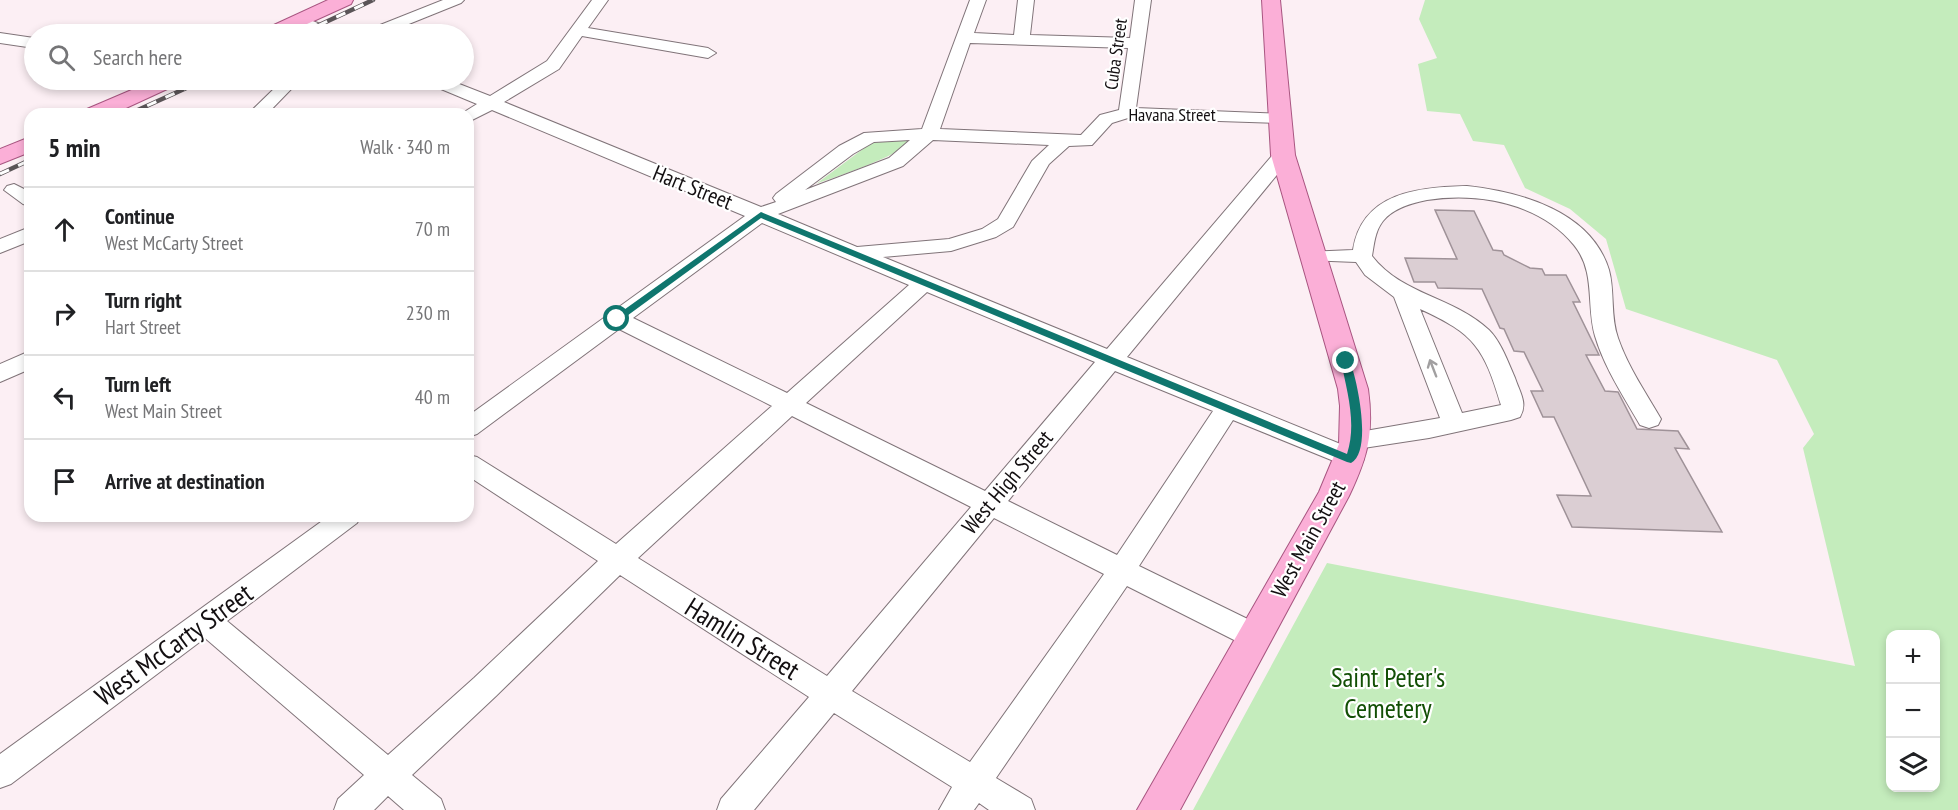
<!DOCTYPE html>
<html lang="en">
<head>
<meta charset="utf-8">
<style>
  :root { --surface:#fff; --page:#f6f6f6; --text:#202124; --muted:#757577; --line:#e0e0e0 }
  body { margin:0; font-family:"PT Sans Narrow",sans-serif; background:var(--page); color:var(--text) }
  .controls { position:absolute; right:18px; bottom:18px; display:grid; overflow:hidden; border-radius:12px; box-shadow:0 3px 9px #0003 }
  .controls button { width:54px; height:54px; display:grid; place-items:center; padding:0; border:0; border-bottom:2px solid var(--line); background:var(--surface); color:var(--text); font:30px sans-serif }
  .stop { position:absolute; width:18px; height:18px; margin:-14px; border:4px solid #0f766e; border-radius:50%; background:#fff }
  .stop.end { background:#0f766e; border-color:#fff; box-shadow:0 2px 6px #0008 }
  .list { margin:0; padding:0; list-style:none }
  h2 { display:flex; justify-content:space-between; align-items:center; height:78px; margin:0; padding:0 24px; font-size:26px }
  h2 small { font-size:20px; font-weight:400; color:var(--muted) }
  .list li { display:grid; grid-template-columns:39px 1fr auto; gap:18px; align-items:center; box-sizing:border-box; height:84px; padding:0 24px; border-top:2px solid var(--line) }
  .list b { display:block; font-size:22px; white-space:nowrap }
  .list p { margin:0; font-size:20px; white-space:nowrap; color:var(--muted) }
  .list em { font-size:20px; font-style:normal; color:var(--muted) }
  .icon { flex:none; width:33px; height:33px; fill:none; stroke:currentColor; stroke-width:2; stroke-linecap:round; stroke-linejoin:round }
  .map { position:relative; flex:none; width:1958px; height:810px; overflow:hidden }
  .search { position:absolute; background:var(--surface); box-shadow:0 3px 9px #0003; left:24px; top:24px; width:450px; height:66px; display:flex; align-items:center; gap:15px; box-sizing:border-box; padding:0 21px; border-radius:33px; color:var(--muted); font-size:22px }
  .panel { position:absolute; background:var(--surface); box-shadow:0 3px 9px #0003; left:24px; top:108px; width:450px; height:414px; border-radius:18px }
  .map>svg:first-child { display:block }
</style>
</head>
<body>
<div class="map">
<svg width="1958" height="810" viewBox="0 0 1958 810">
  <rect width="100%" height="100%" fill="#fceff4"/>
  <path fill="#c4ecbc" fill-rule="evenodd" d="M1425 0H1958V810H1193L1327 563 1855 666 1803 448 1814 434 1777 360 1626 309 1606 239 1570 209 1525 188 1504 145 1473 141 1460 114 1427 111 1418 64 1437 58 1419 19ZM1890 634H1936V788H1890Z
    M880 140H911C899 157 837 176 816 184L871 143Z"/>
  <path fill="#dbced3" stroke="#9f9298" stroke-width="1.5" d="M1435 210 1474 211 1493 250 1502 251 1504 255 1530 268 1542 269 1545 275H1566L1580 302H1573L1599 355H1586L1605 391 1618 392 1637 429 1678 431 1689 449 1675 448 1722 532 1572 527 1557 495 1591 496 1554 417H1543L1531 391H1543L1524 352 1514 351 1504 329 1500 328 1482 289 1438 288 1435 282H1414L1405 258 1457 259Z"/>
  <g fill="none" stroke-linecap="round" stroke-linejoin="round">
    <g stroke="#807479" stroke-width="2">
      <path id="minor" d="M443 0H464L461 3 384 34H363L365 31Z
        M592 0H608L588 28 708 48 716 53 708 58 582 36 559 69 504 102 761 207 776 202 773 198 776 194 839 146 864 133 922 129 970 0H986L974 33 1014 35 1018 0H1034L1030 35 1130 38 1135 0H1151L1136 108 1287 114 1290 118 1287 122 1281 123 1128 118 1112 123 1092 145 1069 146 1049 164 1013 227 996 237 951 251 883 257 1107 349 1276 151H1290L1292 155 1290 159 1127 357 1360 452 1364 459 1360 466 1351 468 1233 420 1139 566 1264 627 1269 636 1264 645 1254 648 1244 645 1127 586 996 778 1031 799 1035 810H989L979 803 974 810H939L952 787 834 713 754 810H717L721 799 809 697 620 575 496 696 412 775 441 799 445 810H404L388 796 374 810H334L338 799 364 775 205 638 11 784 0 788V754L329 516H361L357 523 227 621 388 755 474 678 598 561 468 476V455L477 457 616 544 772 406 619 329 477 434 468 437V416L745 216 492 110 468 122V114H461L477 104 429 84 427 80H449L490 96 547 61ZM970 43 1128 48 1119 110 1100 115 1081 135 940 129ZM910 140 889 158 805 190 853 154 874 142ZM933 140 1049 145 1032 161 998 219 982 229 949 239 857 247 778 214 903 166ZM762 223 909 285 787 393 633 318ZM927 292 1095 362 985 491 806 403ZM1115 371 1213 411 1117 555 1008 501ZM792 416 971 507 827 676 638 558ZM994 518 1104 574 970 762 852 691Z
        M300 16 338 31 340 34H319L294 24 292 21Z
        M0 33 34 38V48L0 43Z
        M283 80H300L267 114H248Z
        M14 184 30 192V206L23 204 4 190 7 186Z
        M1467 186C1521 192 1591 211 1609 270 1615 292 1610 316 1618 338 1628 367 1646 393 1661 419L1658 425 1649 428 1640 425C1624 397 1604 367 1595 336 1586 305 1596 272 1574 245 1540 203 1478 192 1427 200 1412 203 1393 208 1383 221 1375 231 1374 244 1372 256 1402 295 1454 297 1489 330 1501 342 1508 362 1515 378 1520 393 1528 403 1520 417L1511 420 1429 438 1357 449 1348 446 1345 440 1348 434 1440 418 1394 297 1365 275 1356 262 1306 260 1303 256 1306 252 1353 250C1362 192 1419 187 1467 186ZM1420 309C1475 334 1484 348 1501 405L1462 413Z
        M30 227V241L0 253V239Z
        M30 351V369L0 382V364Z"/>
    </g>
    <g stroke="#a85580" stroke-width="2">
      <path id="major" d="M328 0H353L351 4 285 34H260L263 30Z
        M1262 0H1280L1295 155 1368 389C1374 433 1368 456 1349 496L1180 810H1137L1319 492 1339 444 1340 406 1338 389 1271 155Z
        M155 80H182L178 84 113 114H84L87 109Z
        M30 137V152L0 164V149Z"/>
    </g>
    <use href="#minor" fill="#fff" fill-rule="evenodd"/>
    <use href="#major" fill="#fbafd7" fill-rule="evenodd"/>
    <g stroke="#5b5558" stroke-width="4.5">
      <path id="rail" d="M300 34 373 0
        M129 114 204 80
        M0 174 30 160"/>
    </g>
    <use href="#rail" stroke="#fff" stroke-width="3" stroke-dasharray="10" stroke-linecap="butt"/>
  </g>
  <defs><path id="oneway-shaft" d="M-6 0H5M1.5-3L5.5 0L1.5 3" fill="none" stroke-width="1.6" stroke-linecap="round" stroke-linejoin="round" transform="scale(1.5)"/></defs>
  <use stroke="#a19fa0" href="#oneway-shaft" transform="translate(1433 368) rotate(-111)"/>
  <path fill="#0f766e" d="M761 212 1347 454C1357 423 1347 392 1341 361L1349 359C1357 377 1373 452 1351 463L1347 462 761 218 620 321H614V317Z"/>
  <g text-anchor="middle" stroke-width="4.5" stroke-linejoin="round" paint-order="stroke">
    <g font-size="18" fill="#130f11" stroke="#fff">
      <text transform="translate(1116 54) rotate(-82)" y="6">Cuba Street</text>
      <text x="1172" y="121">Havana Street</text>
    </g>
    <g font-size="22" fill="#130f11" stroke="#fff">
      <text transform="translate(693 187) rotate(22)" y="8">Hart Street</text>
      <text transform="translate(1007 482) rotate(-50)" y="8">West High Street</text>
      <text transform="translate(1308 539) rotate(-61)" y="8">West Main Street</text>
    </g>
    <g font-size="27" fill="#130f11" stroke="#fff">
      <text transform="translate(742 639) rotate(32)" y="9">Hamlin Street</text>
      <text transform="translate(174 645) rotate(-36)" y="9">West McCarty Street</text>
    </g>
    <g font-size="27" fill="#124f05" stroke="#fff">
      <text x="1388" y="687">Saint Peter's<tspan x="1388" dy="31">Cemetery</tspan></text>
    </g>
  </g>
</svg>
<div class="controls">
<button>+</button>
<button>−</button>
<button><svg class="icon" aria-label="layers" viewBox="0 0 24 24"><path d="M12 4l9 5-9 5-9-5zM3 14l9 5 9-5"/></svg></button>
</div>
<div class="stop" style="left:617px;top:319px"></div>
<div class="stop end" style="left:1346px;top:361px"></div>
<div class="search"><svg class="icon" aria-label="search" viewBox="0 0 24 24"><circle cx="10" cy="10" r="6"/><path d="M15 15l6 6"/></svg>Search here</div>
<section class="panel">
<h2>5 min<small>Walk · 340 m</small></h2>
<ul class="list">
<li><svg class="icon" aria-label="ahead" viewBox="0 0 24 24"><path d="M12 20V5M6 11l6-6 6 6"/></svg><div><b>Continue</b><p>West McCarty Street</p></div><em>70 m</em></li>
<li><svg class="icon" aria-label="right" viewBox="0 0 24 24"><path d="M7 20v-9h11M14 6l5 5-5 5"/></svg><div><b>Turn right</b><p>Hart Street</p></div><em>230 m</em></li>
<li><svg class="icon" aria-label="left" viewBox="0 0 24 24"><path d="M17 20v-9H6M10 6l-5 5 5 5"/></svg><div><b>Turn left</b><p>West Main Street</p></div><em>40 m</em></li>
<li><svg class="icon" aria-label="arrive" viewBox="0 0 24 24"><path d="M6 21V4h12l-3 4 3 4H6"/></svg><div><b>Arrive at destination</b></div></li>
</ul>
</section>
</div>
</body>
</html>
